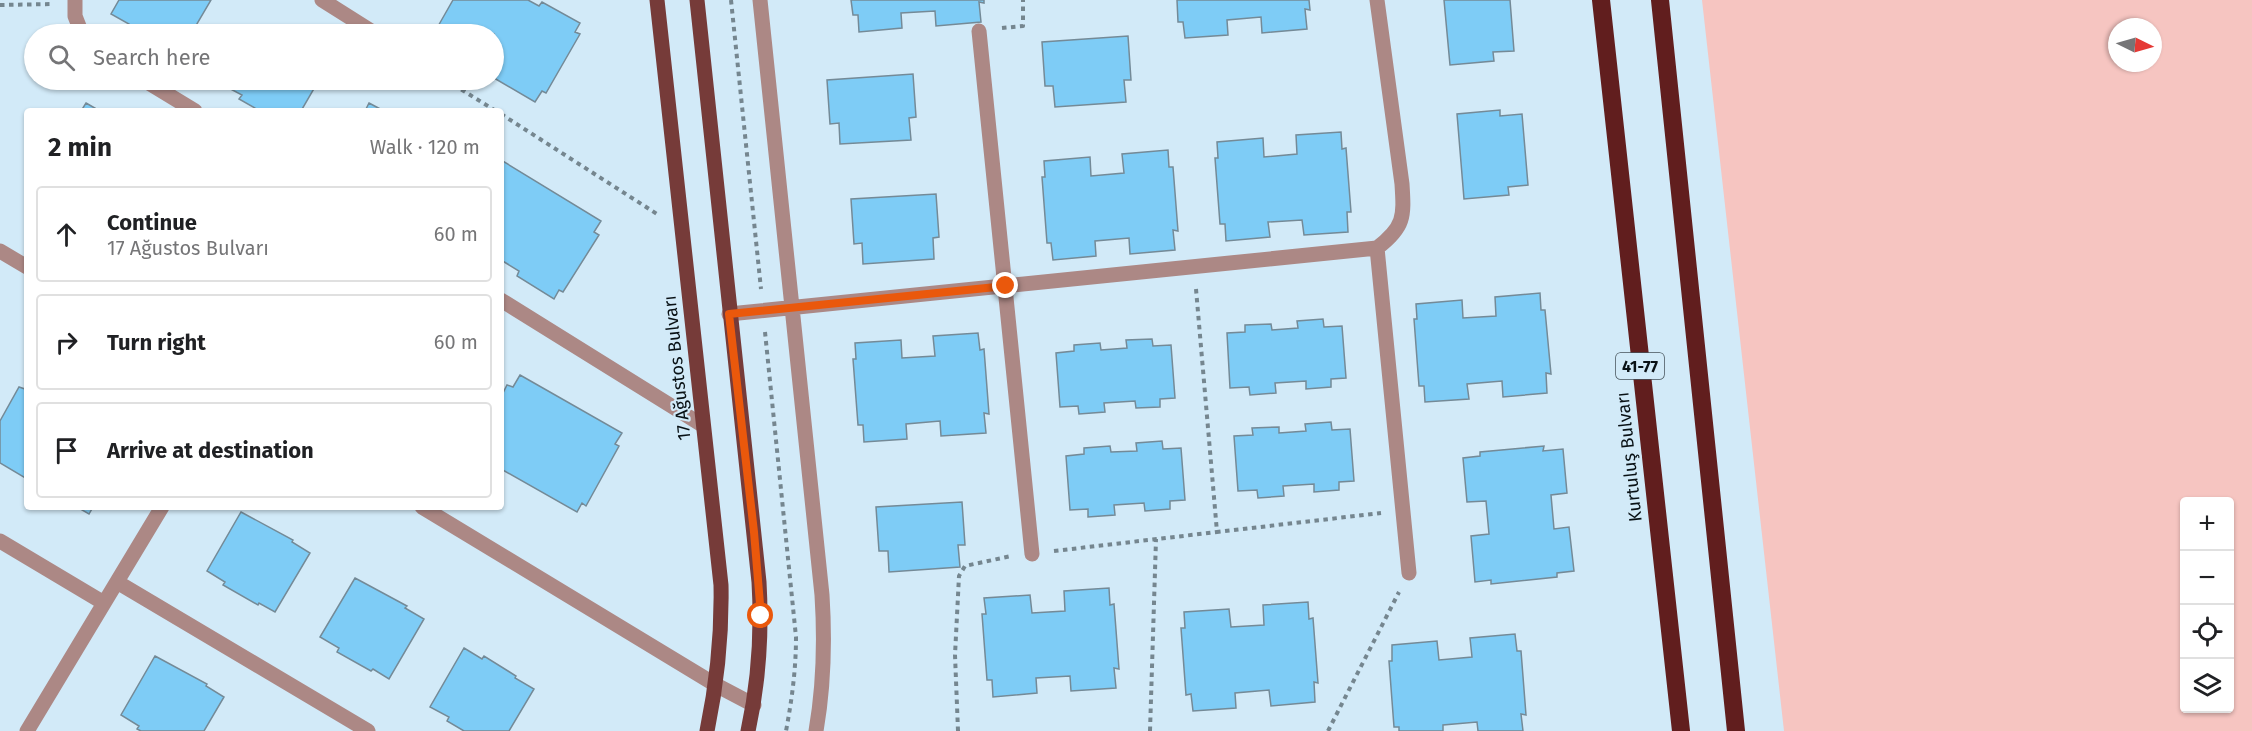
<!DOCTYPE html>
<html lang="en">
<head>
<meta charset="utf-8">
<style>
  :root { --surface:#fff; --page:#f6f6f6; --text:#202124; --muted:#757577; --line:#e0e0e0 }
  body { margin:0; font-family:"Fira Sans",sans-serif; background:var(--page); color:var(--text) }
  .controls { position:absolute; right:18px; bottom:18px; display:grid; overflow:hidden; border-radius:6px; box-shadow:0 2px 4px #0004 }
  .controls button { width:54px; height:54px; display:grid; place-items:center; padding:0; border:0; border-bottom:2px solid var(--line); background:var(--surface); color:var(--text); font:30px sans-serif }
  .compass { position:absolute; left:2108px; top:18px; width:54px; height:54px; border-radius:50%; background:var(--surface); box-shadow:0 2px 4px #0004; rotate:95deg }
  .stop { position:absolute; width:18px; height:18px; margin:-14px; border:4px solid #ea580c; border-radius:50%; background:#fff }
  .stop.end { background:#ea580c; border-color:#fff; box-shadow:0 2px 6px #0008 }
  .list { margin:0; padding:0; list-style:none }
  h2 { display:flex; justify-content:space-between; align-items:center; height:78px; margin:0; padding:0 24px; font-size:26px }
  h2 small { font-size:20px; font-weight:400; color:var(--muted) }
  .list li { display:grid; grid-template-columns:39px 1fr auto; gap:18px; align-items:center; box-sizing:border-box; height:96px; margin:0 12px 12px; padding:0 12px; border:2px solid var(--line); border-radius:6px }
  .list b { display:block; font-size:22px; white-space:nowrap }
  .list p { margin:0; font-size:20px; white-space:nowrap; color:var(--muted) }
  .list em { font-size:20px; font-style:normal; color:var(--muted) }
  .icon { flex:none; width:33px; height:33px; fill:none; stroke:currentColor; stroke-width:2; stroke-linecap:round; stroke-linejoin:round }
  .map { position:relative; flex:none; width:2252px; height:731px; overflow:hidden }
  .search { position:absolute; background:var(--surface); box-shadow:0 2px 4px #0004; left:24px; top:24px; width:480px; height:66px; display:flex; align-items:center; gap:15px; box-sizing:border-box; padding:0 21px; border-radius:33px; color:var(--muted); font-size:22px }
  .panel { position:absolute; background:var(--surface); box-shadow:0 2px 4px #0004; left:24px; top:108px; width:480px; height:402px; border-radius:6px }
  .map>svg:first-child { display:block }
</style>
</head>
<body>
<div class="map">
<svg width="2252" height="731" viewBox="0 0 2252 731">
  <rect width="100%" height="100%" fill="#d2eaf8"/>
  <path fill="#f6c5c1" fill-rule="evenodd" d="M1702 0H2252V731H1784ZM2117 27H2153V63H2117ZM2184 502H2230V708H2184Z"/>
  <path fill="#7eccf6" stroke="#748a97" stroke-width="1.5" d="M119 0H211L191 34H138L127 28 129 24 111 14Z
    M453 0H528L539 6 542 2 580 23 575 32 580 34 546 93 542 91 535 102 494 78V34H439L441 32 437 28Z
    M851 0H984V3L979 2 981 22 936 26 935 11 901 13 902 28 859 32 858 15H853Z
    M1177 0H1309L1310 10 1305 9 1307 29 1262 33 1261 17 1227 20 1228 35 1185 38 1183 22H1178Z
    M1444 0H1510L1514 51 1493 52 1494 61 1450 65Z
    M257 26 272 34H252Z
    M1128 36 1131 80H1124L1126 102 1055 107 1053 86H1045L1042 42Z
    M913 74 916 117 909 118 911 140 840 144 839 123 830 124 827 80Z
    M226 80H319L301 111H260L239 99 242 95 223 85Z
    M86 103 100 111H81Z
    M369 103 384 111H365Z
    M1500 110V116L1522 114 1528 185 1508 187 1509 195 1464 199 1457 114Z
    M1341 132 1342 149 1346 148 1351 212H1347L1348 232 1304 235 1302 220 1268 222 1270 237 1226 241 1225 224H1220L1215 158H1218L1217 142 1263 138 1264 157 1297 154 1296 135Z
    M1168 150 1169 167H1173L1178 231 1173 230 1175 250 1130 254 1129 238 1095 241 1096 256 1053 260 1051 243H1047L1042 177H1045L1044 161 1090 157 1091 176 1124 173 1122 154Z
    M501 160 601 221 594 232 599 235 563 292 559 290 554 299 517 276 519 271 501 260Z
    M936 194 939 237 933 238 934 259 863 264 862 243 854 244 851 199Z
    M1540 293 1541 310H1545L1551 374 1546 373 1547 393 1503 397 1502 381 1467 384 1469 399 1425 402 1424 386H1419L1414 319H1417L1416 304 1462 300 1463 318 1496 316 1495 297Z
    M1323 319 1324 327 1342 326 1346 378 1331 379V387L1306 389V381L1275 383 1276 393 1250 395 1249 387 1230 388 1227 333 1245 332V325L1271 324 1272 330 1298 328 1297 321Z
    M978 333 980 350 984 349 989 414 984 413 986 433 941 436 940 421 906 424 907 439 864 442 863 425H858L853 359H856L855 343 901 340 902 358 935 356 933 336Z
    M1152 339 1153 346 1171 345 1175 398 1160 399V407L1136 408 1135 401 1104 403 1105 412 1079 414 1078 406 1060 407 1056 353 1074 351V345L1100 343 1101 350 1127 348 1126 340Z
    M520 375 622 433 615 444 619 446 586 506 582 503 577 512 501 469V397L507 385 513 387Z
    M27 385V479L0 463V421L19 387 25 389Z
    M1331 422 1332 430 1350 429 1354 481 1339 482V490L1314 492V484L1283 486 1284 496 1258 498 1257 490 1238 491 1234 436 1253 435 1252 428 1279 427V433L1306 431 1305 424Z
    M1162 441 1163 449 1181 448 1185 500 1170 501V509L1145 511 1144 503 1114 505 1115 515 1088 517V509L1070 510 1066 456 1084 454V448L1110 446 1111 452 1137 451 1136 443Z
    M1544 446 1543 451 1563 449 1567 493 1551 495 1554 529 1569 527 1574 571 1557 573V577L1491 584V580L1475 582 1471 536 1489 534 1486 501 1467 502 1463 458 1480 456V452Z
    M962 502 965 545H958L960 567 889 572 888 551H879L876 507Z
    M77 507H93L89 514Z
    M241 512 293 540 292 542 310 553 275 612 259 603 258 605 223 585 225 582 207 571Z
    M355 578 407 606 405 608 424 619 389 679 373 669 371 671 337 652 339 648 320 637Z
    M1109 588 1110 605 1114 604 1119 669 1114 668 1116 688 1071 691 1070 676 1036 678 1037 693 993 697 992 680H987L982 614H986L984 598 1030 595 1032 613 1065 611 1064 591Z
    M1308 602 1309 619 1313 618 1318 683 1314 682 1315 702 1271 706 1269 690 1235 693 1236 708 1193 711 1191 694 1186 695 1181 628H1185L1184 612 1229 609 1231 627 1264 625 1263 605Z
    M1515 634 1517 651H1521L1526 715 1521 714 1523 731H1478L1477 722 1443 725V731H1399V727H1394L1389 661H1392V645L1437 641 1439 660 1472 657 1470 638Z
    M464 648 482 659 484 656 516 676 515 678 534 689 509 731H464L447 721 449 717 430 707Z
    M155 656 207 684 206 686 224 697 204 731H141L137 729 139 726 121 715Z"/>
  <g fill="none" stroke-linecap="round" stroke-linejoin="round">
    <path stroke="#75868f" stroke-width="4" stroke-dasharray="4.5 4.5" stroke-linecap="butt" d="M731 0 761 289
      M0 5 53 4
      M1002 28 1023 26V0
      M446 80 496 111
      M501 114 657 214
      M1196 289 1217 532 1381 513
      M765 332 796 637C796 669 792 699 786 731
      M1054 551 1217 532
      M958 731 955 655 959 576 965 566 1011 556
      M1150 731 1156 539
      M1328 731 1399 592"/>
    <path stroke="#ac8885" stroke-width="15" d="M75 0V16L82 34
      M322 0 376 34
      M760 0 822 595C825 642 824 685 816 731
      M1377 0 1402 184C1404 216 1405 227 1377 248
      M979 31 1032 554
      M144 80 195 111
      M0 251 27 267
      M501 300 702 425
      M729 314 1377 248 1409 573
      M422 507 716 685 754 705
      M0 541 104 603
      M117 582 368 731
      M27 731 162 507"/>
    <path stroke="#763b39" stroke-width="15" d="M657 0 721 585C722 635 717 683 707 731
      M697 0 759 582C762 633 759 681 748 731"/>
    <path stroke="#611e1e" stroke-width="18" d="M1601 0 1681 731
      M1660 0 1736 731"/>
  </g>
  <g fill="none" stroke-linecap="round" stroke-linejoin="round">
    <path stroke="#ea580c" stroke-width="8" d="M761 616 754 532 729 314 1006 286"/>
  </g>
  <g text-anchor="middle" stroke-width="4.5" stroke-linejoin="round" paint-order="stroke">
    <rect fill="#d2eaf8" stroke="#455259" stroke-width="1.5" x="1616" y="353" width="48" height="26" rx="4.5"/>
    <g font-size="16" font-weight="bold" fill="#091115">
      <text x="1640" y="372">41-77</text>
    </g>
    <g font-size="18" fill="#091115" stroke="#d2eaf8">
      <text transform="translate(677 368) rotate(-96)" y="6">17 Ağustos Bulvarı</text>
      <text transform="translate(1629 457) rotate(-96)" y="6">Kurtuluş Bulvarı</text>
    </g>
  </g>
</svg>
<div class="controls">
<button>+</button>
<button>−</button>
<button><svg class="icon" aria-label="locate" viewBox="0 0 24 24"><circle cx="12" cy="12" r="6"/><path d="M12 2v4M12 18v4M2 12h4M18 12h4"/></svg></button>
<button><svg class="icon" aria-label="layers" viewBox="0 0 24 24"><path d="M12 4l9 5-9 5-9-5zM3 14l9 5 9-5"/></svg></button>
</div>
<svg class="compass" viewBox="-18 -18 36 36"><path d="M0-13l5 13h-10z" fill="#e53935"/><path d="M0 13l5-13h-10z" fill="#757577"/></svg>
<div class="stop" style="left:761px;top:616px"></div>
<div class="stop end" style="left:1006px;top:286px"></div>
<div class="search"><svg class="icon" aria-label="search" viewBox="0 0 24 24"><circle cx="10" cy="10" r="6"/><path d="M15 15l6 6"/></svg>Search here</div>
<section class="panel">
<h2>2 min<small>Walk · 120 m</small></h2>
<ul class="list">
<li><svg class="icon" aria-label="ahead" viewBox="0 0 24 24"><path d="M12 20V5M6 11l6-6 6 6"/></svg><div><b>Continue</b><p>17 Ağustos Bulvarı</p></div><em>60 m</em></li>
<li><svg class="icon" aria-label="right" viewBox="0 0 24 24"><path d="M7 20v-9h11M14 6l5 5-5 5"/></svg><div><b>Turn right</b></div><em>60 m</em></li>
<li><svg class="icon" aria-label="arrive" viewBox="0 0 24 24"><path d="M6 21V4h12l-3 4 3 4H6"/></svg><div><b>Arrive at destination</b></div></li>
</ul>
</section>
</div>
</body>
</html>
